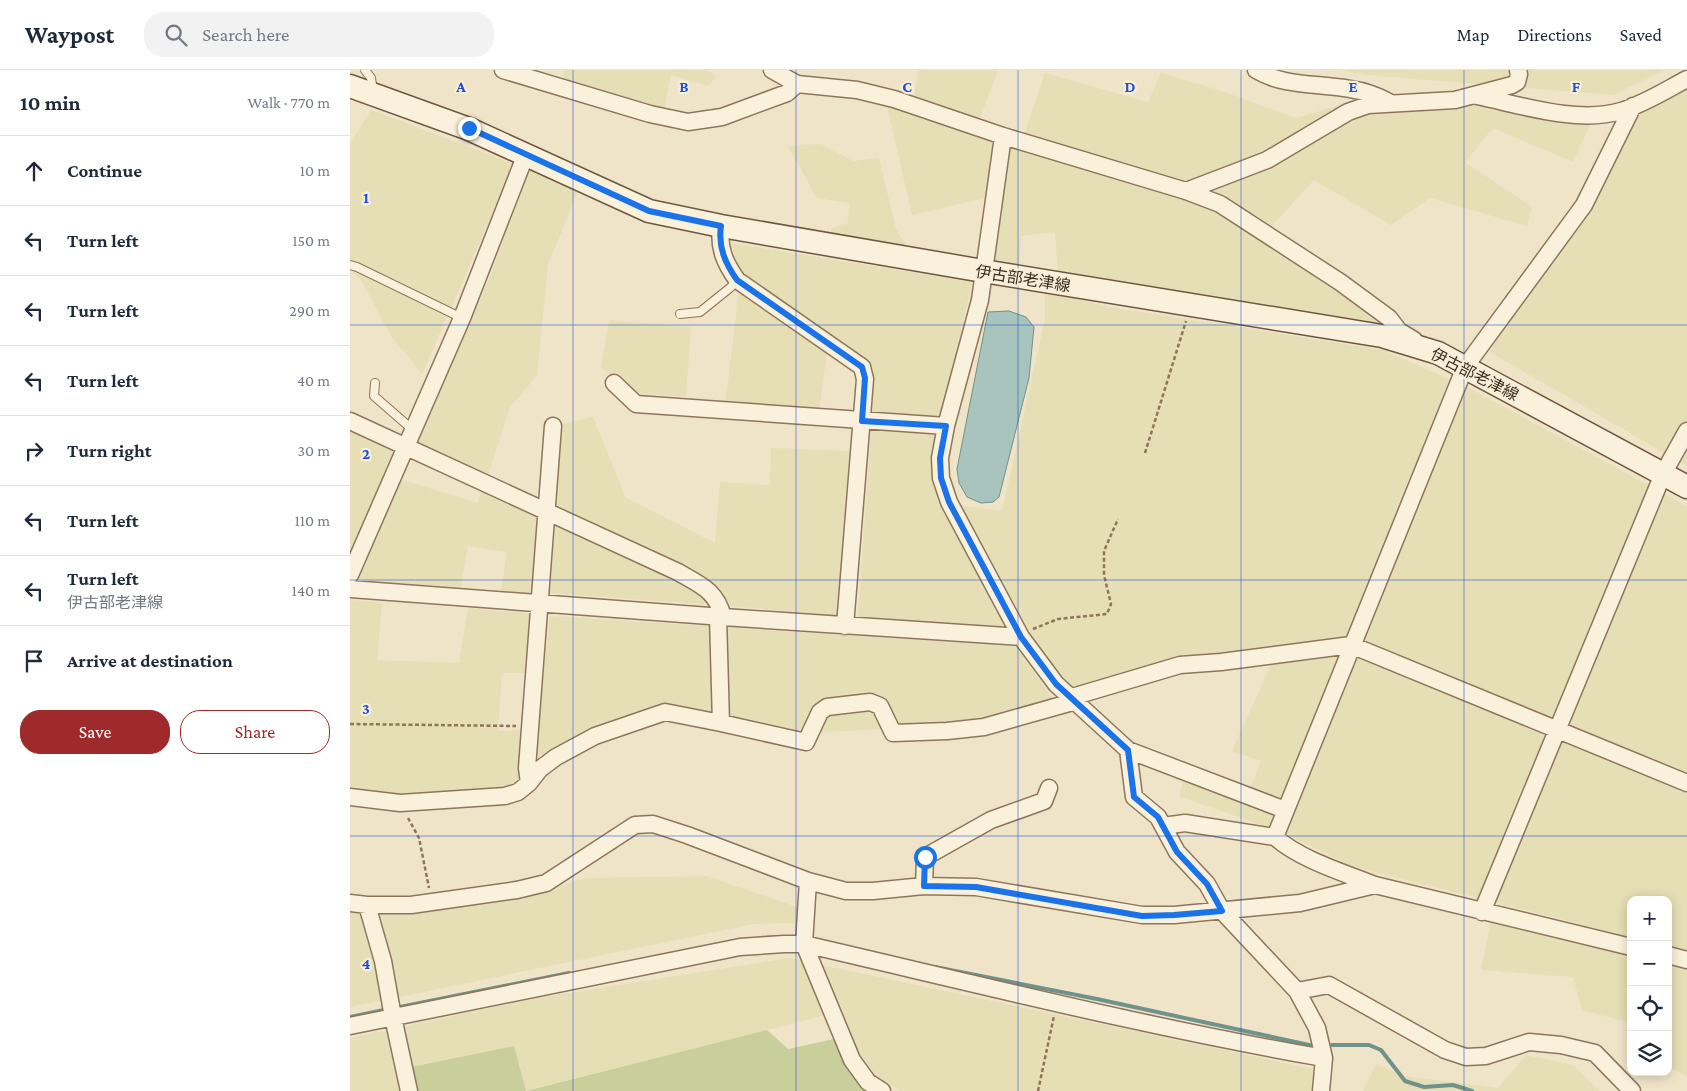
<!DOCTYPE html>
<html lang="en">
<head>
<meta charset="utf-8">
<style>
  :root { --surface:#fff; --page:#f2f2f3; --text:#1f2937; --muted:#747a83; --line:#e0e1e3; --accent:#9e2a2b }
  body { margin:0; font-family:"Crimson Pro","Noto Sans JP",serif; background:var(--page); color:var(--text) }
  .controls { position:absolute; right:15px; bottom:15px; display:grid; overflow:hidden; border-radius:10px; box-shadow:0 2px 12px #0003 }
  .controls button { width:45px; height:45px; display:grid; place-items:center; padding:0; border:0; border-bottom:1px solid var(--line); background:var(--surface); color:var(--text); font:25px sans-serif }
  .stop { position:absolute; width:15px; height:15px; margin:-11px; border:4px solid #1a73e8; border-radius:50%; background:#fff }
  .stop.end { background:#1a73e8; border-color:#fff; box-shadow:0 1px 5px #0008 }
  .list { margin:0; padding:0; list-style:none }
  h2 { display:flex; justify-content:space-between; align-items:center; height:65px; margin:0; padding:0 20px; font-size:21px }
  h2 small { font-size:16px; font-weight:400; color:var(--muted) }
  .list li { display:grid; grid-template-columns:32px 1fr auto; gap:15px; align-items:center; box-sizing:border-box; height:70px; padding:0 20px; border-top:1px solid var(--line) }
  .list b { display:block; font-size:19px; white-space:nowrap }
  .list p { margin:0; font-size:16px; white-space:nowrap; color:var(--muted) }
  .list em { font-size:16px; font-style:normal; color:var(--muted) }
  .actions { display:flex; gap:10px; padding:15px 20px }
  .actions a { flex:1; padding:11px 0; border:1px solid var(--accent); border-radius:20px; text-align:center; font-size:18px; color:var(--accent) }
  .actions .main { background:var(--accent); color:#fff }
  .icon { flex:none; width:28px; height:28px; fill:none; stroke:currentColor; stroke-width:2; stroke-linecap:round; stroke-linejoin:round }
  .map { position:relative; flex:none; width:1337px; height:1021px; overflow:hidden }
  header { display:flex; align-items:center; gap:30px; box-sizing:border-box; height:70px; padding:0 25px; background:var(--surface); border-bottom:1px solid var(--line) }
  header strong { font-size:24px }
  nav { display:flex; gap:28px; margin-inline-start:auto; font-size:18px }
  .search { width:350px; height:45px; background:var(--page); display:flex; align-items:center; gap:12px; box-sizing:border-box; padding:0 18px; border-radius:20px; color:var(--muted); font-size:19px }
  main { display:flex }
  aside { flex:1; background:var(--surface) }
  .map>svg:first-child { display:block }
</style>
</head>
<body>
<header>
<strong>Waypost</strong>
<div class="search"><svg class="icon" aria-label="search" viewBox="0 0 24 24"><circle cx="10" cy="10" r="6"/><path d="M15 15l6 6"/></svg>Search here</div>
<nav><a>Map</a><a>Directions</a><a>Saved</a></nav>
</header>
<main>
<aside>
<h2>10 min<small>Walk · 770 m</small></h2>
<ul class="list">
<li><svg class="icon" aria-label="ahead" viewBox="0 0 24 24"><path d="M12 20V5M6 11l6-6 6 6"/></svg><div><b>Continue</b></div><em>10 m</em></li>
<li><svg class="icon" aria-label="left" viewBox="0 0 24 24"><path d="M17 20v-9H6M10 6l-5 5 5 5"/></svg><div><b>Turn left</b></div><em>150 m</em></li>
<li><svg class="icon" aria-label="left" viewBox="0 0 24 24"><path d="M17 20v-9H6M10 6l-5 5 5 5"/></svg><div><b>Turn left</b></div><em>290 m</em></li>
<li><svg class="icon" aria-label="left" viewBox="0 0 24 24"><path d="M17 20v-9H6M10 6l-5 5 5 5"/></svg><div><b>Turn left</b></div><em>40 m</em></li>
<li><svg class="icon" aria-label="right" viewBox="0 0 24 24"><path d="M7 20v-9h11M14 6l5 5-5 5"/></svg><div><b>Turn right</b></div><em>30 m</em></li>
<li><svg class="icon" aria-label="left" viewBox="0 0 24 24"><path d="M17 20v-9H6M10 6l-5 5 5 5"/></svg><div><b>Turn left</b></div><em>110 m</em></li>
<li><svg class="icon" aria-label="left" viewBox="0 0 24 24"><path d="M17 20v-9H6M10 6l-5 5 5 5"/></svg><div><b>Turn left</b><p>伊古部老津線</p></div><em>140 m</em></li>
<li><svg class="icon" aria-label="arrive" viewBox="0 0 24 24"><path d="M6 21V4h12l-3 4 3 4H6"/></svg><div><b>Arrive at destination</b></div></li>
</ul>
<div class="actions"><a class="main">Save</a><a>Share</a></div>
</aside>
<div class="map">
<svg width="1337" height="1021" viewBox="0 0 1337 1021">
  <rect width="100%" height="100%" fill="#f0e4c8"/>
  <path fill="#e6deb5" d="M215 0H357L366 6 359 16 321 5 314 41 213 10Z
    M568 0H648L629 51 674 65 695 3 798 32 811 3 875 22 946 48 1024 25 1247 40 1223 92 1143 58 1115 92 1182 137 1177 156 1080 128 1041 155 964 110 911 168 1053 266 708 205 705 162 671 166 669 198 644 194 652 124 562 145 537 36 562 43Z
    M989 0H1315L1263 25 1017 5Z
    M1337 13V396L1140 282 1273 44Z
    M21 40 164 94 72 304 41 266 11 210 0 198V74Z
    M471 74 503 91 529 88 546 159 562 185 482 171 481 158 498 153 499 133 467 128 438 76Z
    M179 98 229 119 198 195 187 306 160 337 137 408 65 374 141 205Z
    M381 173 622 212 583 388 658 557 508 548 521 358 522 297 396 210 389 200Z
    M695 220 759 237 1033 280 1119 318 1337 436V881L1318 876V830H1281V867L1001 796 936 764 829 726 834 707 896 730 911 691 882 681 928 579 723 619 680 566 608 435 652 441 695 249Z
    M389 222 477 283 469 342 375 337Z
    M259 250 341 257 336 326 284 324 251 297Z
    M243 347 276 428 365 473 370 412 420 415 421 378 500 381 492 548 407 538 200 523 212 354Z
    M0 361 47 381 36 405 128 433 132 420 191 445 185 525 151 521 157 482 118 476 110 521 0 509Z
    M0 530 32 533 27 590 109 593 118 538 183 544 177 603H152L148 661 173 660 169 708 154 720 47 726 0 716Z
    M200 546 665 576 704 630 634 652 450 664 363 643 312 637 201 684 184 685Z
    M356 806 447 837 450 853 404 854 0 937V840L46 845 179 826 235 808Z
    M1141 850 1281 885V953L1232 940 1223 907 1131 900Z
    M439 888 963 999 961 1021H550L518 1000 488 942 175 1021 163 976 47 1000 51 1021H0V968L187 928Z
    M1318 894 1337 899V1006L1318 997Z
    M1176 985 1223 995 1250 1021H1013L1026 994 1054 1006 1148 1018Z"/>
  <path fill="#c9cf9b" d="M417 960 438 979 484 969 515 1021H67L61 997 164 976 176 1021Z"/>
  <path fill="#a9c4bc" stroke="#6f938a" d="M659 241 676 247 684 257 679 308 649 427 643 432 631 433 617 427 609 413 607 399 638 242Z"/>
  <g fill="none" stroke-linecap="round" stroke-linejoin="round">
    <path stroke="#6f938a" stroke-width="4" d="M411 868 429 867
      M585 897 747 929 964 976
      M50 937 219 903
      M0 947 34 940
      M982 975H1019L1031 980 1055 1011 1074 1017 1103 1015 1122 1021"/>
    <g stroke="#8d765c" stroke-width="10">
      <path id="lane" d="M15 0 21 8 23 21
        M0 195 7 197 112 248
        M330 244 350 242 381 217 387 210
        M25 313 24 326 63 360"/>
    </g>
    <g stroke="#8d765c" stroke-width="19">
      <path id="street" d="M153 0 300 44 338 52 372 47 437 23 447 14
        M422 0 447 14 507 20 544 29 653 66 836 121 870 134 990 212 1039 248 1049 261 1064 270
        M906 0C934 17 969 13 1000 19 1015 21 1028 26 1041 33
        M1127 26C1171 35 1227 54 1271 41 1294 34 1316 20 1337 9
        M653 66 630 230 596 356 590 388 591 408 599 432 671 567 706 614 778 680 784 727 808 747 827 782 857 814 872 841 947 921 967 958 974 988 971 1021
        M836 121 917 90 998 42 1018 35 1105 30 1162 15 1167 12 1169 4 1168 0
        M371 156C368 178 375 193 387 210L512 297 515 309 495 556
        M264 313 286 334 596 356
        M0 351 328 502C350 515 366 520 373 547
        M0 505 112 248 176 84
        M0 519 373 547 671 567
        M368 547 371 653
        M722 627 830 595 871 592 1001 575 1337 713
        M778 680 935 740
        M179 713 177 698 203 356
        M0 727 50 733 155 726 168 722 179 713 190 699 206 687 245 666 315 642 371 653 456 672 470 642 477 637 520 632 530 636 543 663 597 661 634 657 726 631
        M813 756 835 753 925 767
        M458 811 454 874 502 990 518 1012 532 1021
        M574 816 575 787 641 750 694 731 699 718
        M0 833 17 835H61L167 820 196 813 285 755 303 754 337 765 458 811 496 821H523L574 816 626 817 792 845H824L950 833 1025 815
        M17 835 33 891 43 947 59 1021
        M1132 842 1313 404 1337 361
        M1281 877 1025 815C994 803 949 789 925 767L1115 297 1234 135 1283 36
        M1318 885 1337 890
        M947 921 979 915 1095 980 1116 987 1136 986 1179 972 1211 975 1245 983 1282 1021
        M0 956 390 877 434 874H454C627 914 800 958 974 988"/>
    </g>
    <g stroke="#6f573f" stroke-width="25">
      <path id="secondary" d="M0 16 119 59 299 141 371 156 633 201 1032 266 1088 283 1337 417"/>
    </g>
    <path stroke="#8d765c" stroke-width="2.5" stroke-dasharray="4 2.5" stroke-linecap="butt" d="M795 383 836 251
      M683 559 708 549 757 544 761 534 754 505V481L768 449
      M0 654 166 656
      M58 748 69 768 79 818
      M688 1021 704 946"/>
    <use href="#lane" stroke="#faf1dc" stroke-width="8"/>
    <use href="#street" stroke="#faf1dc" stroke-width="16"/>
    <use href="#secondary" stroke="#faf1dc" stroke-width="22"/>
  </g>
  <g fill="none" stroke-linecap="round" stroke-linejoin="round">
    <path stroke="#1a73e8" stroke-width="6" d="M119 58 299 141 371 156C368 177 375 193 387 210L512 297 515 308 512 351 596 356 590 388 591 408 599 432 671 567 706 614 778 680 784 727 808 747 827 782 857 814 872 841 824 845 792 846 626 817 574 816 575 787"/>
  </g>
  <path fill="none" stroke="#1d4ed8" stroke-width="1" stroke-opacity="0.55" d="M223 0V1021M446 0V1021M668 0V1021M891 0V1021M1114 0V1021M0 255H1337M0 510H1337M0 766H1337"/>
  <g text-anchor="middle" stroke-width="4.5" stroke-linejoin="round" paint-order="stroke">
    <g font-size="16" fill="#3d2e20" stroke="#f7eed8">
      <text transform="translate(673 208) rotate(9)" y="6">伊古部老津線</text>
      <text transform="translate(1125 304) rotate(27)" y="6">伊古部老津線</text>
    </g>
  </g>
  <g font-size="16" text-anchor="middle" font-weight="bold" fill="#1d4ed8" stroke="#f7eed8" stroke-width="4.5" stroke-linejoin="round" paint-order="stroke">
    <text x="111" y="22">A</text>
    <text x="334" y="22">B</text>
    <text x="557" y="22">C</text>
    <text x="780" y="22">D</text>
    <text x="1003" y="22">E</text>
    <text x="1226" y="22">F</text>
    <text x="16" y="133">1</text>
    <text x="16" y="389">2</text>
    <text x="16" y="644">3</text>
    <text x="16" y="899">4</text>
  </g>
</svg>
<div class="controls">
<button>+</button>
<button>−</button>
<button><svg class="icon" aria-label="locate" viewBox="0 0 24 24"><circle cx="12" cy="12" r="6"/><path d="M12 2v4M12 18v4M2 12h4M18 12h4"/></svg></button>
<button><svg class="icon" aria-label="layers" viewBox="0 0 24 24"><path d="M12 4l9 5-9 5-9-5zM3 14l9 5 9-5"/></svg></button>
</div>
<div class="stop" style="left:575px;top:787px"></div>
<div class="stop end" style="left:119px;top:58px"></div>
</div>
</main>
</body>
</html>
